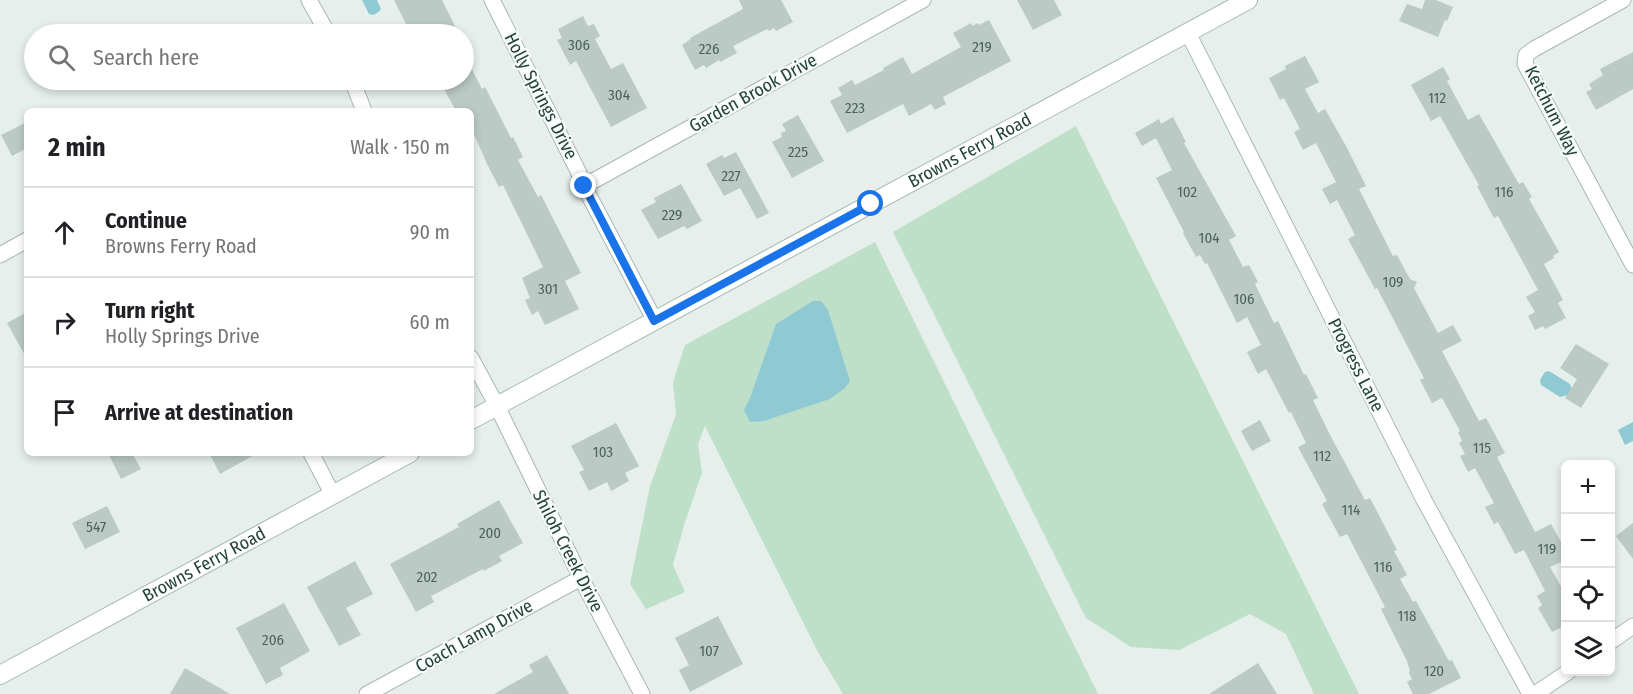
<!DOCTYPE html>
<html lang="en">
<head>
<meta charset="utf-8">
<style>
  :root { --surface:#fff; --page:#f6f6f6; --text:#202124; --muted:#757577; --line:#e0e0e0 }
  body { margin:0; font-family:"Fira Sans Condensed",sans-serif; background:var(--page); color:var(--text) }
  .controls { position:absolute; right:18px; bottom:18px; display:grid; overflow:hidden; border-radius:9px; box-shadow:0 3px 9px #0003 }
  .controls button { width:54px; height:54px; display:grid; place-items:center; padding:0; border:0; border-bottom:2px solid var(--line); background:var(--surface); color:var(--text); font:30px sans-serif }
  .stop { position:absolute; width:18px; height:18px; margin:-14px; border:4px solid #1a73e8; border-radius:50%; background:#fff }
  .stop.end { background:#1a73e8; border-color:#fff; box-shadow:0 2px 6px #0008 }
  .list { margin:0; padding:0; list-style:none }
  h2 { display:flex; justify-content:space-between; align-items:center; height:78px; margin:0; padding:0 24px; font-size:26px }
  h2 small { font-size:20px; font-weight:400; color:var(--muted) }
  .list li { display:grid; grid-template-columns:39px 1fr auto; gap:18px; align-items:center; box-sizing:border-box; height:90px; padding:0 24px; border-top:2px solid var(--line) }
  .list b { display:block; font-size:22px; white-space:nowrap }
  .list p { margin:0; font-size:20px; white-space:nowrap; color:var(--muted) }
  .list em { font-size:20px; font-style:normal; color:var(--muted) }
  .icon { flex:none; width:33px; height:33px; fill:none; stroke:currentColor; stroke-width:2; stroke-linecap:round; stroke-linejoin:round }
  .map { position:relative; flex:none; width:1633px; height:694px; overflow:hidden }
  .search { position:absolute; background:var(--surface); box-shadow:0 3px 9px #0003; left:24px; top:24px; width:450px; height:66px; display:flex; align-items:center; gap:15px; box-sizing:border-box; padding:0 21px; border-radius:33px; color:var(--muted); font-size:22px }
  .panel { position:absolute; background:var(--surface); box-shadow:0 3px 9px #0003; left:24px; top:108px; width:450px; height:348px; border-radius:9px }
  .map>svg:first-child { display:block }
</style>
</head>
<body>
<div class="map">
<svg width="1633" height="694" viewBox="0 0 1633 694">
  <rect width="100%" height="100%" fill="#e6efeb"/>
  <path fill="#bfe0c8" d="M1076 126 1359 694H1314L1286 634 1250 614 1179 650 1131 647 1086 618 893 232Z
    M875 242 1098 694H843L818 652 705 426 698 444 702 473 685 522 673 565 685 592 646 609 630 584 650 486 676 415 673 382 685 345Z"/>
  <path fill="#8ec9d4" d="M362 0H377L381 9C378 13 374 16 369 14Z
    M813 301H821L828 310 850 381 845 388 830 399 764 421 750 422 744 410 750 398 776 324Z
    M1549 371 1570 384 1572 390 1568 395 1560 397 1541 385 1540 380 1545 372Z
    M1633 422V441L1625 445 1618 430Z"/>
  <path fill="#bbcac4" d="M394 0H442L455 26 453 27 457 34H411Z
    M739 0H781L793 22 776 31 774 28 769 31 767 29 733 46 737 53 720 62 719 60 706 68 704 65 695 70 682 45 691 39 690 38 743 9Z
    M1017 0H1054L1062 15 1033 30Z
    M1425 0H1436L1453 7 1447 21 1445 20 1438 37 1399 21 1407 4 1422 9Z
    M583 16 588 26 594 24 600 36 595 39 611 69 623 63 647 108 611 127 576 61 570 65 557 40 562 38 558 29Z
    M989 20 1011 61 943 97 946 104 935 110 931 104 909 116 903 104 847 133 830 101 842 95 838 88 852 80 855 85 884 70 883 68 903 57 912 74 961 47 953 33 971 23 972 26 978 23 979 25Z
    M1633 52V89L1596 110 1586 92 1592 89 1589 84 1603 75 1600 69Z
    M464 54 482 89 485 87 511 138 513 137 523 157 518 160 538 197 541 195 581 273 565 281 579 309 545 325 538 311 532 315 525 300 530 298 522 278 543 267 503 185 499 187 487 164 471 127V111H456L444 89 464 80Z
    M1305 56 1319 82 1305 89 1318 113 1325 109 1346 146 1366 186 1359 189 1393 256 1397 255 1410 279 1417 282 1414 288 1438 333 1453 325 1462 341 1442 351 1479 421 1486 418 1505 453 1497 457 1535 532 1551 524 1566 551V560L1550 567 1566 595V625L1552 632 1538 608 1542 605 1537 596 1545 591 1524 550 1515 554 1498 522 1494 524 1485 507 1494 503 1475 468 1468 472 1460 456 1465 454 1459 443 1462 441 1458 432 1460 431 1442 398 1432 403 1420 380 1424 378 1377 288 1375 289 1348 239 1355 235 1337 200 1330 204 1322 189 1336 182 1316 143 1303 150 1294 132 1300 129 1284 98 1280 100 1269 78 1286 69 1285 66Z
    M1443 67 1450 79 1447 81 1468 120 1479 114 1519 184 1523 182 1532 197 1529 199 1559 252 1553 256 1554 258 1544 264 1563 300 1558 303 1566 318 1545 329 1543 326 1535 330 1528 316 1535 312 1526 297 1538 290 1498 216 1494 218 1477 186 1479 185 1440 116 1431 121 1411 85Z
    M798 115 824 161 792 178 772 142 782 137 781 133 786 131 782 124Z
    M1173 117 1186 142 1184 143 1236 236 1229 240 1243 267 1249 265 1258 282 1255 284 1274 323 1278 321 1304 375 1306 374 1318 398 1313 400 1330 435 1365 500 1370 498 1397 550 1394 551 1407 575 1400 579 1413 602 1416 601 1449 661 1452 660 1461 678 1429 694H1413L1407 682 1412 679 1409 673 1410 670 1407 663H1408L1381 609 1385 607 1347 534 1340 537 1322 504 1327 501 1298 447 1306 443 1291 412 1289 413 1266 369 1258 374 1247 352 1261 345 1247 317 1237 323 1207 263 1205 264 1200 255 1196 257 1183 233 1184 232 1156 178 1172 170 1156 138 1142 146 1135 133 1159 119 1161 124Z
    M27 122V148L12 156 1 135Z
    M736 152 769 213 757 219 740 188 724 196 706 164 722 155 724 158Z
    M681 184 702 221 687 229 684 226 658 239 641 210 656 202 654 198Z
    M27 312V359L7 323Z
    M1576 344 1609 364 1581 408 1565 398 1577 379 1560 368Z
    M1260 420 1271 441 1252 451 1241 431Z
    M616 423 639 466 625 473 629 481 611 491 607 482 589 491 579 472 584 470 571 446Z
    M108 453H132L141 469 121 479Z
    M209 453H258L220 474Z
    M499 500 523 543 499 556 502 561 484 571 483 569 431 596 434 602 416 612 390 564 459 527 457 524Z
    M107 506 120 532 85 549 72 523Z
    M1633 523V559L1616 536Z
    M355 561 373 594 346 608 361 635 339 646 307 587Z
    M284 603 310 651 280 668 283 675 266 684 236 628Z
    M718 616 743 664 690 692 679 670 689 665 675 638Z
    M547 655 569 694H494L533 672 529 665Z
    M1258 663 1277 694H1209Z
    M185 668 230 694H170Z"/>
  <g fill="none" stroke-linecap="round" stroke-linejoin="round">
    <g stroke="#a8b8b2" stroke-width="17">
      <path id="street" d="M309 0 328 34
        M492 0 578 171 584 186 655 321
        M1623 0 1534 49 1526 55 1525 64 1633 265
        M1188 33 1424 500 1530 694
        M352 80 364 111
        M584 186 923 0
        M0 255 27 240
        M471 358 497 406 581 578 642 694
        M311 453 333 495
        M1610 642 1633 626
        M367 694 581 578
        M1535 694 1568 672"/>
    </g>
    <g stroke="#a4bbb3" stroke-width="20">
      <g id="secondary">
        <path id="s1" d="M471 420 1248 0"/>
        <path id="s2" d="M0 675 410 453"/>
      </g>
    </g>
    <use href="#street" stroke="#fff" stroke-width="15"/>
    <use href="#secondary" stroke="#fff" stroke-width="18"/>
  </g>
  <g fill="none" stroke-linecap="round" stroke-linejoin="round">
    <path stroke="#1a73e8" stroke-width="8" d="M584 186 654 321 871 204"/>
  </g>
  <g text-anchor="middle" stroke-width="4.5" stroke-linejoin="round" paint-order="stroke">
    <g font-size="15" fill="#4a645c">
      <text x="579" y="50">306</text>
      <text x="982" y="52">219</text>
      <text x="709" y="54">226</text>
      <text x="619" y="100">304</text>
      <text x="1437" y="103">112</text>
      <text x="855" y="113">223</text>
      <text x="798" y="157">225</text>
      <text x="731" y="181">227</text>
      <text x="1187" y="197">102</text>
      <text x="1504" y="197">116</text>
      <text x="672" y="220">229</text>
      <text x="1209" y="243">104</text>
      <text x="1393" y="287">109</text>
      <text x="548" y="294">301</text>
      <text x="1244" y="304">106</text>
      <text x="1482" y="453">115</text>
      <text x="603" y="457">103</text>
      <text x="1322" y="461">112</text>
      <text x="1351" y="515">114</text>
      <text x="96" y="532">547</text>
      <text x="490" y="538">200</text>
      <text x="1547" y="554">119</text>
      <text x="1383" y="572">116</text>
      <text x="427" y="582">202</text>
      <text x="1407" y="621">118</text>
      <text x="273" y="645">206</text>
      <text x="709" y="656">107</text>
      <text x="1434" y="676">120</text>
    </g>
    <g font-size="18" fill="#24423a" stroke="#f7fbf9">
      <text transform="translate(753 93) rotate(-29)" y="6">Garden Brook Drive</text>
      <text transform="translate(541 96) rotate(63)" y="6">Holly Springs Drive</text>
      <text transform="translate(1552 111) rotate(63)" y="6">Ketchum Way</text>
      <text dy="6" stroke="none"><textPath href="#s1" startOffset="567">Browns Ferry Road</textPath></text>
      <text transform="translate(1356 365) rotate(63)" y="6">Progress Lane</text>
      <text transform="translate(568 551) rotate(63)" y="6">Shiloh Creek Drive</text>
      <text dy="6" stroke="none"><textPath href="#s2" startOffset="232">Browns Ferry Road</textPath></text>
      <text transform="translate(474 636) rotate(-29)" y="6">Coach Lamp Drive</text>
    </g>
  </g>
</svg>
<div class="controls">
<button>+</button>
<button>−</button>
<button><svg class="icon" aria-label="locate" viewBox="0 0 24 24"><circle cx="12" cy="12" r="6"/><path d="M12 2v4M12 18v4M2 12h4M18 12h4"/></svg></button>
<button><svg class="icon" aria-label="layers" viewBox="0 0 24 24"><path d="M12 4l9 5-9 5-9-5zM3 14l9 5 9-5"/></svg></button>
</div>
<div class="stop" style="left:871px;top:204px"></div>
<div class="stop end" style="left:584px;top:186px"></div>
<div class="search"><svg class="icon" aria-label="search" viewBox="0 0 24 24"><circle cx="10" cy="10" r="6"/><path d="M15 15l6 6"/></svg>Search here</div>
<section class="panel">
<h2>2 min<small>Walk · 150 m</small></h2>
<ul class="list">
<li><svg class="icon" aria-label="ahead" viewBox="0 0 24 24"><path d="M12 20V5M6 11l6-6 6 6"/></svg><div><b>Continue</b><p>Browns Ferry Road</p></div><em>90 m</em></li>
<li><svg class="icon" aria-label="right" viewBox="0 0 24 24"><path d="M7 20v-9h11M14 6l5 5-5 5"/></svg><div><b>Turn right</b><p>Holly Springs Drive</p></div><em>60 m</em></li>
<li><svg class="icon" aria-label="arrive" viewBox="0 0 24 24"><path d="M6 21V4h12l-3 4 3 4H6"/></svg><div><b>Arrive at destination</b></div></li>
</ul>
</section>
</div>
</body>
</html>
